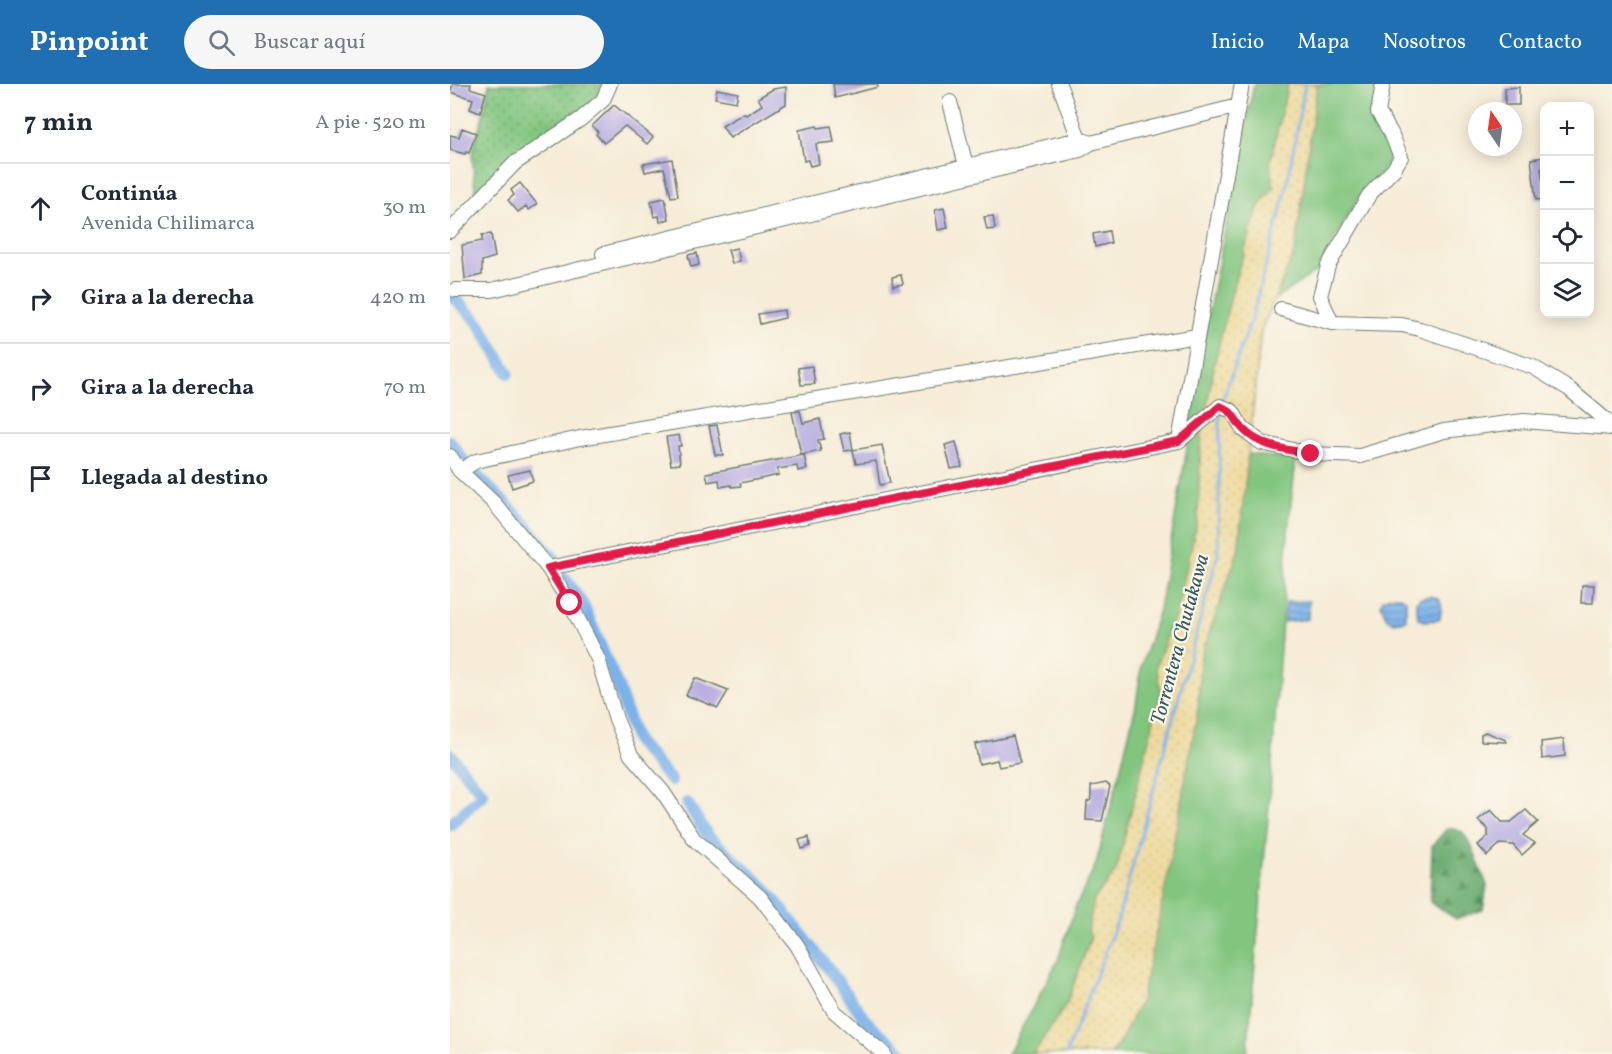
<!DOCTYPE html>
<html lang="es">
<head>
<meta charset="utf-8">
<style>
  :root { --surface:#fff; --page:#f6f6f7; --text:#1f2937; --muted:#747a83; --line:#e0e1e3; --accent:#1f6fb2 }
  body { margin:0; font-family:Vollkorn,serif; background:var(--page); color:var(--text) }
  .controls { position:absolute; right:18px; top:18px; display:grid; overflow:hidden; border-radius:12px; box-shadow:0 3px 15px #0003 }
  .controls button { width:54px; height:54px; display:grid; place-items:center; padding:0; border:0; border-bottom:2px solid var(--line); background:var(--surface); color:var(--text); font:30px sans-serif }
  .compass { position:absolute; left:1018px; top:18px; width:54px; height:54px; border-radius:50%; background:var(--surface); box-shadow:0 3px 15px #0003; rotate:347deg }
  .stop { position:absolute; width:18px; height:18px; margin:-14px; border:4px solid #e11d48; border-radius:50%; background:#fff }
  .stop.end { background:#e11d48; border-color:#fff; box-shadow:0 2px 6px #0008 }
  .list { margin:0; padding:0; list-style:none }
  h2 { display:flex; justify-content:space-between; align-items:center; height:78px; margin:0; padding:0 24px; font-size:26px }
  h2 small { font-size:20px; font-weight:400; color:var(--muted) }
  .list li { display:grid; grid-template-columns:39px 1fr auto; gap:18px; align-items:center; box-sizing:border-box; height:90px; padding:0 24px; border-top:2px solid var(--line) }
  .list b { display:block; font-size:22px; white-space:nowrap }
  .list p { margin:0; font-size:20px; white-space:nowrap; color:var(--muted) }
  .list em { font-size:20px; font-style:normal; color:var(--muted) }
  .icon { flex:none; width:33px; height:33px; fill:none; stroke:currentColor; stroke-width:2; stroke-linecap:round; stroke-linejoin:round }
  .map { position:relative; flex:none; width:1162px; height:970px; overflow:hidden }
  header { display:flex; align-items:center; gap:36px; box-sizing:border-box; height:84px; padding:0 30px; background:var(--accent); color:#fff }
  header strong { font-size:28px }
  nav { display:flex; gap:33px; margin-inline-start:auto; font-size:21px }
  .search { width:420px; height:54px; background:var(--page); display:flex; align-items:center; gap:15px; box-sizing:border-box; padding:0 21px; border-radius:33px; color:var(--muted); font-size:22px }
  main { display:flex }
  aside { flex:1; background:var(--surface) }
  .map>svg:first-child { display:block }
</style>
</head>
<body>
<header>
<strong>Pinpoint</strong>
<div class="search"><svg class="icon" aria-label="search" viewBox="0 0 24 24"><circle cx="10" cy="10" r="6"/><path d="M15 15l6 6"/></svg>Buscar aquí</div>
<nav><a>Inicio</a><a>Mapa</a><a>Nosotros</a><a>Contacto</a></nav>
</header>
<main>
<aside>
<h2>7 min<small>A pie · 520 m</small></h2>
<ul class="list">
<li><svg class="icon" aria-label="ahead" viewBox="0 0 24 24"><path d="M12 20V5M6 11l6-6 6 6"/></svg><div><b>Continúa</b><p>Avenida Chilimarca</p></div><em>30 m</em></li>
<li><svg class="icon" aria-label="right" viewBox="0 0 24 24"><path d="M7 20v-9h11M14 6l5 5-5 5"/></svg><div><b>Gira a la derecha</b></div><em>420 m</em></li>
<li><svg class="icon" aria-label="right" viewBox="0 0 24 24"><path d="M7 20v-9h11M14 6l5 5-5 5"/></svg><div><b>Gira a la derecha</b></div><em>70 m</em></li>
<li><svg class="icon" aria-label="arrive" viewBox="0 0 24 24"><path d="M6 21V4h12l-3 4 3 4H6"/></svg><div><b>Llegada al destino</b></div></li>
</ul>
</aside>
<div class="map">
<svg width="1162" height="970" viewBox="0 0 1162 970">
  <defs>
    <pattern id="forest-firs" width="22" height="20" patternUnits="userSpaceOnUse" patternTransform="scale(1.5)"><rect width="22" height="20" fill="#68aa6e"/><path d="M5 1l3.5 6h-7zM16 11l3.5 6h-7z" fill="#558c5b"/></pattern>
    <pattern id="sand-dots" width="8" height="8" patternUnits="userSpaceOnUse" patternTransform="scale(1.5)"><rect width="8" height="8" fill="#eeda9e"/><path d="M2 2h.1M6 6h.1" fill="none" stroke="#ccbc89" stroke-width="1.8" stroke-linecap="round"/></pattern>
    <pattern id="park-dots" width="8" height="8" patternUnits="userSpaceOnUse" patternTransform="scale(1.5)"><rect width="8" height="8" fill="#81c57f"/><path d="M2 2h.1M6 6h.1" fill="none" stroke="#69a169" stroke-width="1.8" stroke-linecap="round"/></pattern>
    <pattern id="water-rules" width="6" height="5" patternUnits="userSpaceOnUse" patternTransform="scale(1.5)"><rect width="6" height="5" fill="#7bb1ea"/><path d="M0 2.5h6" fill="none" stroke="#6491be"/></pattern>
  </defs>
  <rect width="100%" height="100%" fill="#fbf7ec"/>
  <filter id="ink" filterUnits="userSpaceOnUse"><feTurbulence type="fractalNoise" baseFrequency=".0167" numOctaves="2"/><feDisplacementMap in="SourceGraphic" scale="12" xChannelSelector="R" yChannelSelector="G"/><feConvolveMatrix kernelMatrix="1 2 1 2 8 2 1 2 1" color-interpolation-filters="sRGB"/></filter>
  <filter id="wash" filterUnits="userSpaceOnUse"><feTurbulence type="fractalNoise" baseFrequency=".008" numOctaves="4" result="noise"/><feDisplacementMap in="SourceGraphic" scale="24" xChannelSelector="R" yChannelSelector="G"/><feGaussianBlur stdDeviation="1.35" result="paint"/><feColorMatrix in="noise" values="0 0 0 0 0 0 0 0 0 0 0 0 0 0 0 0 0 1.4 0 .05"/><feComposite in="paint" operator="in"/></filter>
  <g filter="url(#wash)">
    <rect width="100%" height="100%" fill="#f6ecd7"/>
    <path fill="#81c57f" stroke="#50815a" stroke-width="1.5" d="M804 0H838L820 79 824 103 809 122 785 196 765 277 751 355 748 435 726 530 706 582 711 608 666 787 644 816 641 853 617 919 583 970H558L608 876 625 824 646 780 667 699 686 621 691 583 709 526 736 370 748 282Z
      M867 0H927L923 30 943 72 927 94 908 114 868 186 825 215 845 167Z
      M798 370 846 376 839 437 819 722 797 970H661L670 958 748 625 750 575 788 467Z"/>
    <path fill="url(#forest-firs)" stroke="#447451" stroke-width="1.5" d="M998 743 1013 748 1022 763 1037 801 1033 826 1006 835 980 818 982 762Z"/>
    <path fill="url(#sand-dots)" stroke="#868c69" stroke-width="1.5" d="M838 0H867L845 167 811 247 788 467 750 575 748 625 713 816 691 916 670 958 661 970H583L617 919 641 853 638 846 644 816 666 787 711 608 706 582 726 530 748 435 751 355 765 277 785 196 809 122 824 103 820 79Z"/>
    <path fill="url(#park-dots)" stroke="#50815a" stroke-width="1.5" d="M39 0H152L146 14 126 32 50 83 25 107 22 69 35 25Z"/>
    <path fill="url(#water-rules)" stroke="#4d778f" stroke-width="1.5" d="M940 512H951L956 516V536L943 538 937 535 931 520 933 515Z
      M981 512 990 516C992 523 992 529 989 536L973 537 968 534 966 518 970 514Z
      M859 517 858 535 834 538 836 518Z"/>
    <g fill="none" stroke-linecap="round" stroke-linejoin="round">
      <path stroke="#7bb1ea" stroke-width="3" d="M771 320 802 233 836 107 855 0
        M616 970 668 835 768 470 770 329"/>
      <path stroke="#7bb1ea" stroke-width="12" d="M0 210 28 238 58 289
        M0 357 17 382 72 436 103 473
        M115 494 133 521 167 600 186 657 221 697
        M0 670 33 710 0 741
        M237 719 259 753 316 805 378 884 418 939 454 970"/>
    </g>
    <g id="blocks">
      <path fill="#b2a8e0" d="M3 0H21L20 4 36 9 30 29 20 25 23 15 0 8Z
        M383 0H427L428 3 385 14Z
        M336 3V20L280 54 272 42 294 29 296 31 312 21 308 14 323 5Z
        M1069 3V21H1055V4Z
        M267 5 288 9 286 18 265 14Z
        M164 21 203 53 197 60 175 42 154 59 146 50 148 48 142 42Z
        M367 42 368 44 381 42 384 58 366 60 369 80 360 82 358 76 354 77 349 46Z
        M12 44 26 49 19 69 16 68 15 70 0 66V51L9 53Z
        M1095 73V84L1091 85 1095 115 1086 116 1081 75Z
        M222 75 228 112 221 113 214 84 195 88 193 80Z
        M70 99 87 120 79 126 76 122 68 128 58 116 64 111 61 106Z
        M215 114 219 135 210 138 209 132 204 133 201 117Z
        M494 124 498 144 488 146 485 126Z
        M543 132 545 145 537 146 534 133Z
        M659 147 661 159 645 163 643 150Z
        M41 150 45 173 32 177V191L15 195 12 161 32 157V151Z
        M287 164 290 177 282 179 278 166Z
        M247 169 249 181 241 183 238 171Z
        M451 191 453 200 443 202 442 193Z
        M334 226 335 234 310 240 308 230Z
        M362 282 365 300 351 301 348 284Z
        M350 327 353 339 370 335 374 355 368 356 371 367 351 371 342 328Z
        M267 341 273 371H265L259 342Z
        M400 348 403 366 394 367 390 350Z
        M229 351 231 362H228L230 380 221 381 216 353Z
        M506 358 512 383 501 385 495 361Z
        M432 361 440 399 430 401 426 377 406 380 403 366Z
        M354 371 357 385 348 387 347 382 327 385 329 391 290 399 291 402 282 403 281 401 270 403 269 396 258 398 256 389Z
        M80 386 83 397 62 404 58 391Z
        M1132 501H1144L1143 519H1131Z
        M245 594 278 607 268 624 236 611Z
        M1035 648 1056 656V658L1031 657V650Z
        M563 652 570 679 549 683 547 676 529 680 525 660Z
        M1114 655 1115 672 1092 675 1091 658Z
        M656 699 660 702 652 737 636 736 637 718 641 716V702Z
        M1041 726 1052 738H1061L1076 726 1088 738 1073 751 1085 759 1072 771 1063 761 1050 760 1037 772 1028 761 1038 752V745L1028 736Z
        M359 753 360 762 352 765 349 756Z"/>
    </g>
  </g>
  <g filter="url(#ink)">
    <use href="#blocks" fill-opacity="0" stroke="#6a7a6d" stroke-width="1.5"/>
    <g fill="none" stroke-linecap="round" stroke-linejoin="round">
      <g stroke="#6a7a6d" stroke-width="16">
        <path id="minor" d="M609 0 629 55
          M500 18 516 82
          M0 147 65 79 131 35 153 16 160 0
          M153 170 629 55 641 59
          M5 206H42L630 66 641 59 788 22
          M831 225 882 239 952 241 970 245 1083 283 1119 305 1162 341
          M882 239 870 212 878 182 919 111 944 85 951 73 941 49 928 28 933 0
          M729 357 792 0
          M0 372 10 387 44 419 98 484 120 519 148 575 166 635 181 671 213 708 244 755 310 813 347 861 384 927 434 970
          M10 387 26 377 130 354 747 252
          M98 484 729 357 770 322 782 327 793 345 812 359 861 370 910 372 994 347 1074 337 1162 344"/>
      </g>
      <use href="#minor" stroke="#fff" stroke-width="14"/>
    </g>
  </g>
  <g fill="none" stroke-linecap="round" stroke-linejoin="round" filter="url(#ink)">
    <path stroke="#e11d48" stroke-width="8" d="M120 519 98 484 729 357 770 322C785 328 783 334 793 345 811 364 837 365 861 370"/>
  </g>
  <g text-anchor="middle" stroke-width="4.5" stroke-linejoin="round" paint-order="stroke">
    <g font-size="20" font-style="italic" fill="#365a62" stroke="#fbf7ec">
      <text transform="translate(729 555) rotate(-75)" y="7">Torrentera Chutakawa</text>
    </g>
  </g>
</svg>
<div class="controls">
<button>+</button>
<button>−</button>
<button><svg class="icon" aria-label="locate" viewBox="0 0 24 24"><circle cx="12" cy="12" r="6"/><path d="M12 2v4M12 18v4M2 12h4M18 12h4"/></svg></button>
<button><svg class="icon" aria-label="layers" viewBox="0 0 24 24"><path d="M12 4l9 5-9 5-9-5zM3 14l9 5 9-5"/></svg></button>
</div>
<svg class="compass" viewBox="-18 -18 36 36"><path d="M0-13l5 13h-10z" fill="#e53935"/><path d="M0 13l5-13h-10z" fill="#747a83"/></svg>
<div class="stop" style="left:120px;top:519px"></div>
<div class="stop end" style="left:861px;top:370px"></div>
</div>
</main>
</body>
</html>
